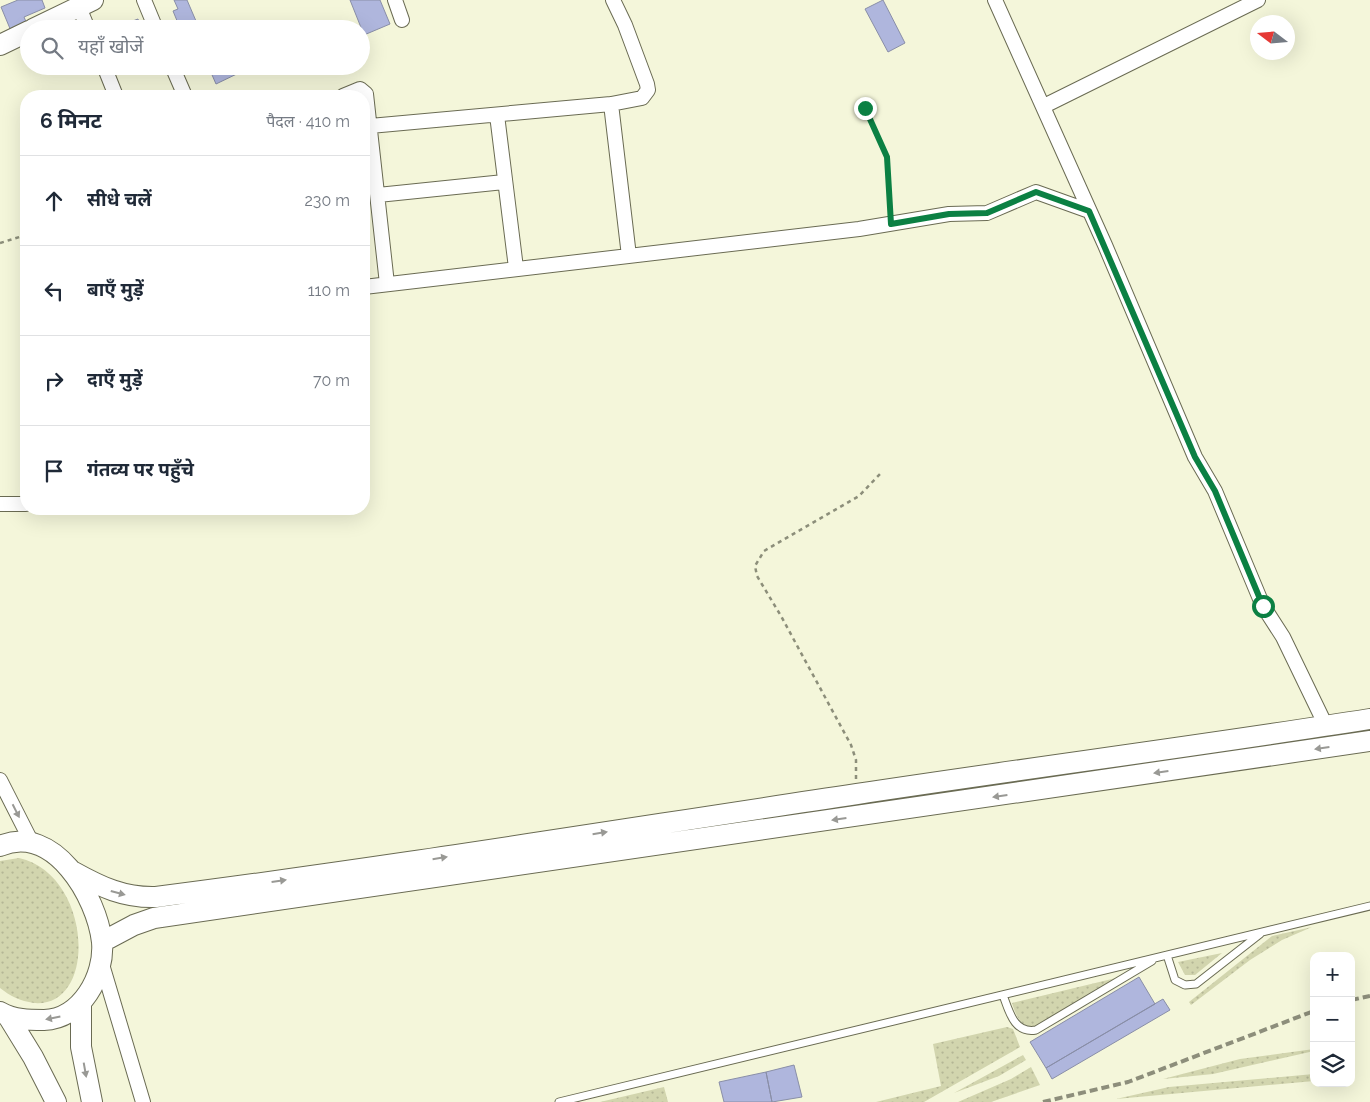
<!DOCTYPE html>
<html lang="hi">
<head>
<meta charset="utf-8">
<style>
  :root { --surface:#fff; --page:#f6f6f7; --text:#1f2937; --muted:#747a83; --line:#e0e1e3 }
  body { margin:0; font-family:Raleway,"Noto Sans Devanagari",sans-serif; background:var(--page); color:var(--text) }
  .controls { position:absolute; right:15px; bottom:15px; display:grid; overflow:hidden; border-radius:10px; box-shadow:0 5px 20px #0002 }
  .controls button { width:45px; height:45px; display:grid; place-items:center; padding:0; border:0; border-bottom:1px solid var(--line); background:var(--surface); color:var(--text); font:25px sans-serif }
  .compass { position:absolute; left:1250px; top:15px; width:45px; height:45px; border-radius:50%; background:var(--surface); box-shadow:0 5px 20px #0002; rotate:286deg }
  .stop { position:absolute; width:15px; height:15px; margin:-11px; border:4px solid #0b8043; border-radius:50%; background:#fff }
  .stop.end { background:#0b8043; border-color:#fff; box-shadow:0 1px 5px #0008 }
  .list { margin:0; padding:0; list-style:none }
  h2 { display:flex; justify-content:space-between; align-items:center; height:65px; margin:0; padding:0 20px; font-size:21px }
  h2 small { font-size:16px; font-weight:400; color:var(--muted) }
  .list li { display:grid; grid-template-columns:32px 1fr auto; gap:15px; align-items:center; box-sizing:border-box; height:90px; padding:0 20px; border-top:1px solid var(--line) }
  .list b { display:block; font-size:19px; white-space:nowrap }
  .list em { font-size:16px; font-style:normal; color:var(--muted) }
  .icon { flex:none; width:28px; height:28px; fill:none; stroke:currentColor; stroke-width:2; stroke-linecap:round; stroke-linejoin:round }
  .map { position:relative; flex:none; width:1370px; height:1102px; overflow:hidden }
  .search { position:absolute; background:var(--surface); box-shadow:0 5px 20px #0002; left:20px; top:20px; width:350px; height:55px; display:flex; align-items:center; gap:12px; box-sizing:border-box; padding:0 18px; border-radius:28px; color:var(--muted); font-size:19px }
  .panel { position:absolute; background:var(--surface); box-shadow:0 5px 20px #0002; left:20px; top:90px; width:350px; height:425px; border-radius:20px }
  .map>svg:first-child { display:block }
</style>
</head>
<body>
<div class="map">
<svg width="1370" height="1102" viewBox="0 0 1370 1102">
  <defs>
    <pattern id="grass-dots" width="8" height="8" patternUnits="userSpaceOnUse" patternTransform="scale(1.25)"><rect width="8" height="8" fill="#d2d5ae"/><path d="M2 2h.1M6 6h.1" fill="none" stroke="#b4b695" stroke-width="1.8" stroke-linecap="round"/></pattern>
  </defs>
  <rect width="100%" height="100%" fill="#f4f6da"/>
  <path fill="url(#grass-dots)" d="M19 858C92 874 99 1008 34 1003 20 1001 10 996 0 988V861Z
    M1312 927 1282 940 1250 960 1191 1005 1189 1002 1272 936Z
    M1222 953 1195 975H1185L1178 962Z
    M1116 978 1037 1026C1021 1029 1016 1016 1012 1003Z
    M1007 1027 1013 1029 1020 1047 924 1102H876L941 1086 933 1044Z
    M1314 1049V1051L1213 1074 1163 1079 1240 1059Z
    M1023 1055 1026 1060 999 1076 954 1093Z
    M1031 1067 1040 1085 991 1102H958L1011 1079Z
    M1314 1074V1081L1116 1099 1169 1087Z
    M664 1087 668 1102H600Z"/>
  <path fill="#afb6dd" stroke="#898ea7" d="M18 0H42L45 8 24 17 27 24 11 31 1 7Z
    M174 0H187L196 21 180 28 173 11 178 9Z
    M350 0H380L390 24 364 35Z
    M883 0 905 43 888 52 865 9Z
    M138 19 141 29H118L117 27Z
    M212 66H244L245 70 216 84 209 68Z
    M1139 977 1155 1004 1046 1068 1030 1042Z
    M1163 999 1170 1010 1052 1079 1046 1068Z
    M794 1065 802 1097 772 1102 766 1072Z
    M766 1072 772 1102H724L719 1082Z"/>
  <g fill="none" stroke-linecap="round" stroke-linejoin="round">
    <g stroke="#6a6b53" stroke-width="9">
      <path id="lane" d="M1167 955 1175 980 1185 985 1196 984 1260 934
        M1003 995C1009 1011 1014 1034 1036 1030L1152 961
        M559 1102 1370 906"/>
    </g>
    <g stroke="#6a6b53" stroke-width="16">
      <path id="street" d="M144 0 156 29
        M395 0 402 20
        M995 0 1105 245 1195 457 1215 491 1263 606 1283 637 1326 726
        M79 7 88 29
        M104 66 116 96
        M172 66 185 96
        M343 96 360 89 366 94 387 284
        M611 104 629 256
        M1044 106 1258 0
        M497 115 516 268
        M370 126 611 104 642 98 648 90 647 84 625 25 613 0
        M378 195 504 182
        M364 287 859 229 949 214 987 213 1036 192 1089 211
        M0 504H26
        M0 780 32 843
        M101 961 143 1102"/>
    </g>
    <g stroke="#6a6b53" stroke-width="22">
      <path id="secondary" d="M33 29 93 0
        M0 45 29 31
        M0 846C54 823 97 897 102 942 105 976 81 1019 44 1020 29 1020 14 1020 0 1012
        M74 872C101 887 124 898 156 897 390 867 623 829 857 794 1028 768 1199 746 1370 719
        M102 942 134 925 154 918 1370 741
        M81 1004V1047L92 1102
        M9 1018 33 1057 56 1102"/>
    </g>
    <path stroke="#8c8e7a" stroke-width="2.5" stroke-dasharray="4 4" stroke-linecap="butt" d="M865 108 887 157 890 213
      M0 243 26 235
      M856 779V760L851 745 781 616 757 576 755 566 764 551 859 496 880 474"/>
    <use href="#lane" stroke="#fff" stroke-width="7"/>
    <use href="#street" stroke="#fff" stroke-width="14"/>
    <use href="#secondary" stroke="#fff" stroke-width="20"/>
    <path stroke="#8d8e7b" stroke-width="4" stroke-dasharray="8 4" stroke-linecap="butt" d="M1351 1000 1370 996
      M1043 1102 1128 1082 1314 1011"/>
  </g>
  <defs><path id="oneway-solid" d="M-6-.8H1V-3.2L6.5 0L1 3.2V.8H-6Z" transform="scale(1.25)"/></defs>
  <g fill="#999995">
    <use href="#oneway-solid" transform="translate(1322 748) rotate(172)"/>
    <use href="#oneway-solid" transform="translate(1161 772) rotate(172)"/>
    <use href="#oneway-solid" transform="translate(1000 796) rotate(172)"/>
    <use href="#oneway-solid" transform="translate(16 811) rotate(63)"/>
    <use href="#oneway-solid" transform="translate(839 819) rotate(172)"/>
    <use href="#oneway-solid" transform="translate(600 833) rotate(-9)"/>
    <use href="#oneway-solid" transform="translate(440 858) rotate(-9)"/>
    <use href="#oneway-solid" transform="translate(279 881) rotate(-8)"/>
    <use href="#oneway-solid" transform="translate(118 893) rotate(15)"/>
    <use href="#oneway-solid" transform="translate(53 1018) rotate(169)"/>
    <use href="#oneway-solid" transform="translate(85 1070) rotate(80)"/>
  </g>
  <g fill="none" stroke-linecap="round" stroke-linejoin="round">
    <path stroke="#0b8043" stroke-width="6" d="M865 108 887 157 891 224 949 214 987 213 1036 192 1089 211 1195 457 1215 491 1263 606"/>
  </g>
</svg>
<div class="controls">
<button>+</button>
<button>−</button>
<button><svg class="icon" aria-label="layers" viewBox="0 0 24 24"><path d="M12 4l9 5-9 5-9-5zM3 14l9 5 9-5"/></svg></button>
</div>
<svg class="compass" viewBox="-18 -18 36 36"><path d="M0-13l5 13h-10z" fill="#e53935"/><path d="M0 13l5-13h-10z" fill="#747a83"/></svg>
<div class="stop" style="left:1263px;top:606px"></div>
<div class="stop end" style="left:865px;top:108px"></div>
<div class="search"><svg class="icon" aria-label="search" viewBox="0 0 24 24"><circle cx="10" cy="10" r="6"/><path d="M15 15l6 6"/></svg>यहाँ खोजें</div>
<section class="panel">
<h2>6 मिनट<small>पैदल · 410 m</small></h2>
<ul class="list">
<li><svg class="icon" aria-label="ahead" viewBox="0 0 24 24"><path d="M12 20V5M6 11l6-6 6 6"/></svg><div><b>सीधे चलें</b></div><em>230 m</em></li>
<li><svg class="icon" aria-label="left" viewBox="0 0 24 24"><path d="M17 20v-9H6M10 6l-5 5 5 5"/></svg><div><b>बाएँ मुड़ें</b></div><em>110 m</em></li>
<li><svg class="icon" aria-label="right" viewBox="0 0 24 24"><path d="M7 20v-9h11M14 6l5 5-5 5"/></svg><div><b>दाएँ मुड़ें</b></div><em>70 m</em></li>
<li><svg class="icon" aria-label="arrive" viewBox="0 0 24 24"><path d="M6 21V4h12l-3 4 3 4H6"/></svg><div><b>गंतव्य पर पहुँचे</b></div></li>
</ul>
</section>
</div>
</body>
</html>
